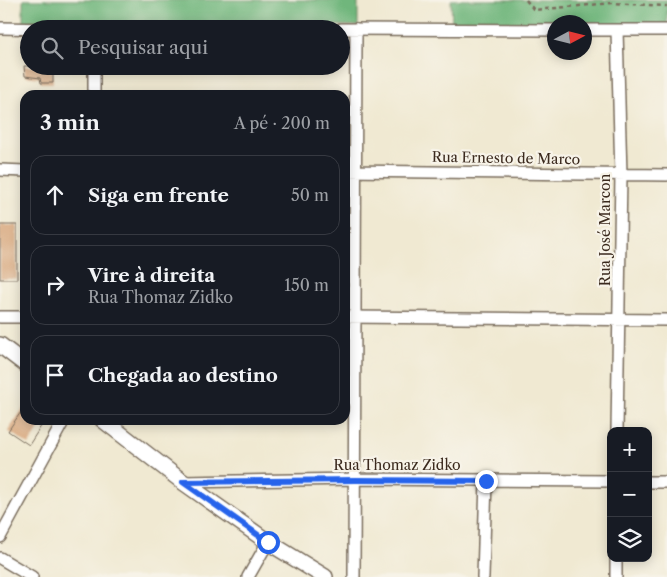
<!DOCTYPE html>
<html lang="pt">
<head>
<meta charset="utf-8">
<style>
  :root { --surface:#171b24; --page:#20242c; --text:#f1f3f6; --muted:#9ea1a6; --line:#363941 }
  body { margin:0; font-family:"Libre Caslon Text",serif; background:var(--page); color:var(--text) }
  .controls { position:absolute; right:15px; bottom:15px; display:grid; overflow:hidden; border-radius:10px; box-shadow:0 2px 12px #0003 }
  .controls button { width:45px; height:45px; display:grid; place-items:center; padding:0; border:0; border-bottom:1px solid var(--line); background:var(--surface); color:var(--text); font:25px sans-serif }
  .compass { position:absolute; left:547px; top:15px; width:45px; height:45px; border-radius:50%; background:var(--surface); box-shadow:0 2px 12px #0003; rotate:83deg }
  .stop { position:absolute; width:15px; height:15px; margin:-11px; border:4px solid #2563eb; border-radius:50%; background:#fff }
  .stop.end { background:#2563eb; border-color:#fff; box-shadow:0 1px 5px #0008 }
  .list { margin:0; padding:0; list-style:none }
  h2 { display:flex; justify-content:space-between; align-items:center; height:65px; margin:0; padding:0 20px; font-size:21px }
  h2 small { font-size:16px; font-weight:400; color:var(--muted) }
  .list li { display:grid; grid-template-columns:32px 1fr auto; gap:15px; align-items:center; box-sizing:border-box; height:80px; margin:0 10px 10px; padding:0 10px; border:1px solid var(--line); border-radius:15px }
  .list b { display:block; font-size:19px; white-space:nowrap }
  .list p { margin:0; font-size:16px; white-space:nowrap; color:var(--muted) }
  .list em { font-size:16px; font-style:normal; color:var(--muted) }
  .icon { flex:none; width:28px; height:28px; fill:none; stroke:currentColor; stroke-width:2; stroke-linecap:round; stroke-linejoin:round }
  .map { position:relative; flex:none; width:667px; height:577px; overflow:hidden }
  .search { position:absolute; background:var(--surface); box-shadow:0 2px 12px #0003; left:20px; top:20px; width:330px; height:55px; display:flex; align-items:center; gap:12px; box-sizing:border-box; padding:0 18px; border-radius:28px; color:var(--muted); font-size:19px }
  .panel { position:absolute; background:var(--surface); box-shadow:0 2px 12px #0003; left:20px; top:90px; width:330px; height:335px; border-radius:15px }
  .map>svg:first-child { display:block }
</style>
</head>
<body>
<div class="map">
<svg width="667" height="577" viewBox="0 0 667 577">
  <rect width="100%" height="100%" fill="#f7f3e8"/>
  <filter id="ink" filterUnits="userSpaceOnUse"><feTurbulence type="fractalNoise" baseFrequency=".02" numOctaves="2"/><feDisplacementMap in="SourceGraphic" scale="10" xChannelSelector="R" yChannelSelector="G"/><feConvolveMatrix kernelMatrix="1 2 1 2 8 2 1 2 1" color-interpolation-filters="sRGB"/></filter>
  <filter id="wash" filterUnits="userSpaceOnUse"><feTurbulence type="fractalNoise" baseFrequency=".0096" numOctaves="4" result="noise"/><feDisplacementMap in="SourceGraphic" scale="20" xChannelSelector="R" yChannelSelector="G"/><feGaussianBlur stdDeviation="1.12" result="paint"/><feColorMatrix in="noise" values="0 0 0 0 0 0 0 0 0 0 0 0 0 0 0 0 0 1.4 0 .05"/><feComposite in="paint" operator="in"/></filter>
  <g filter="url(#wash)">
    <rect width="100%" height="100%" fill="#f0e9d2"/>
    <path fill="#6fb67c" stroke="#55704d" d="M23 0H358V26L252 24 23 26Z
      M451 0H667V27H585L584 22H554V27L452 28Z"/>
    <g id="blocks">
      <path fill="#d6a377" d="M24 66H53V83H41L40 78 25 76Z
        M0 225H17V279H0Z
        M25 406V420H45L29 445 8 431Z"/>
    </g>
  </g>
  <g filter="url(#ink)">
    <use href="#blocks" fill-opacity="0" stroke="#7a6d5d" stroke-width="1"/>
    <g fill="none" stroke-linecap="round" stroke-linejoin="round">
      <g stroke="#7a6d5d" stroke-width="14">
        <path id="minor" d="M0 28 53 29
          M341 29 554 30
          M584 30H667
          M94 66V95
          M0 170 25 171
          M345 171 667 175
          M0 317H25
          M345 317 667 320
          M617 431 621 175 617 30
          M183 482 355 479 611 481
          M648 482H667
          M0 537 64 420
          M0 558 32 577
          M248 577 268 542
          M354 577 356 29
          M483 577 486 481
          M616 577V558"/>
      </g>
      <g stroke="#7a6d5d" stroke-width="18">
        <path id="tertiary" d="M0 345 25 364
          M103 420 183 482 268 542 325 577"/>
      </g>
      <path stroke="#7a6d5d" stroke-width="2.5" stroke-dasharray="4 4" stroke-linecap="butt" d="M526 0 534 10 612 3 667 6"/>
      <use href="#minor" stroke="#fff" stroke-width="11"/>
      <use href="#tertiary" stroke="#fff" stroke-width="15"/>
    </g>
  </g>
  <g fill="none" stroke-linecap="round" stroke-linejoin="round" filter="url(#ink)">
    <path stroke="#2563eb" stroke-width="6" d="M268 542 183 482 355 480 486 481"/>
  </g>
  <g text-anchor="middle" stroke-width="4.5" stroke-linejoin="round" paint-order="stroke">
    <g font-size="14" fill="#3b2a1e" stroke="#f7f3e8">
      <text transform="translate(506 158) rotate(1)" y="5">Rua Ernesto de Marco</text>
      <text transform="translate(605 230) rotate(-90)" y="5">Rua José Marcon</text>
      <text x="397" y="470">Rua Thomaz Zidko</text>
    </g>
  </g>
</svg>
<div class="controls">
<button>+</button>
<button>−</button>
<button><svg class="icon" aria-label="layers" viewBox="0 0 24 24"><path d="M12 4l9 5-9 5-9-5zM3 14l9 5 9-5"/></svg></button>
</div>
<svg class="compass" viewBox="-18 -18 36 36"><path d="M0-13l5 13h-10z" fill="#e53935"/><path d="M0 13l5-13h-10z" fill="#9ea1a6"/></svg>
<div class="stop" style="left:268px;top:542px"></div>
<div class="stop end" style="left:486px;top:481px"></div>
<div class="search"><svg class="icon" aria-label="search" viewBox="0 0 24 24"><circle cx="10" cy="10" r="6"/><path d="M15 15l6 6"/></svg>Pesquisar aqui</div>
<section class="panel">
<h2>3 min<small>A pé · 200 m</small></h2>
<ul class="list">
<li><svg class="icon" aria-label="ahead" viewBox="0 0 24 24"><path d="M12 20V5M6 11l6-6 6 6"/></svg><div><b>Siga em frente</b></div><em>50 m</em></li>
<li><svg class="icon" aria-label="right" viewBox="0 0 24 24"><path d="M7 20v-9h11M14 6l5 5-5 5"/></svg><div><b>Vire à direita</b><p>Rua Thomaz Zidko</p></div><em>150 m</em></li>
<li><svg class="icon" aria-label="arrive" viewBox="0 0 24 24"><path d="M6 21V4h12l-3 4 3 4H6"/></svg><div><b>Chegada ao destino</b></div></li>
</ul>
</section>
</div>
</body>
</html>
